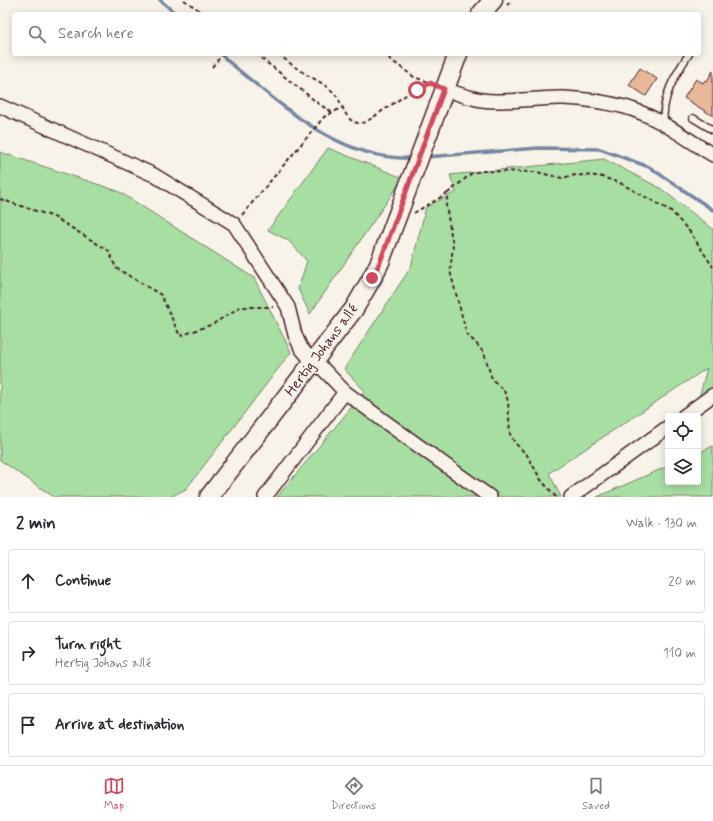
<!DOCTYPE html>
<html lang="en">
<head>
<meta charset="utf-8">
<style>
  :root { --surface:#fff; --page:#f2f2f3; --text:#2b2b33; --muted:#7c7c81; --line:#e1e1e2; --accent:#d1495b }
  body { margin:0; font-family:Mynerve,sans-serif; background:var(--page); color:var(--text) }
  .controls { position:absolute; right:12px; bottom:12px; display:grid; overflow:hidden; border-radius:4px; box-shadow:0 2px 10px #0003 }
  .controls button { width:36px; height:36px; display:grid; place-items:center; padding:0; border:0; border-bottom:1px solid var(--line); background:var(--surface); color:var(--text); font:20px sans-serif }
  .stop { position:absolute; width:12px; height:12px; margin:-9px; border:3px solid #d1495b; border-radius:50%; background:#fff }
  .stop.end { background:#d1495b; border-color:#fff; box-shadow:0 1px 4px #0008 }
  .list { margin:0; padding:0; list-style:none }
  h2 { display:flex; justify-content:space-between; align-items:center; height:52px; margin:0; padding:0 16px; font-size:17px }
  h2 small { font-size:13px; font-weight:400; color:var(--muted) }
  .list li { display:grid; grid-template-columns:26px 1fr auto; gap:12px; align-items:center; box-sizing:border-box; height:64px; margin:0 8px 8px; padding:0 8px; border:1px solid var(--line); border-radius:4px }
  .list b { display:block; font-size:15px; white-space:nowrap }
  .list p { margin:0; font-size:13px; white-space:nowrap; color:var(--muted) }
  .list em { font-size:13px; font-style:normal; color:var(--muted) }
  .icon { flex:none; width:22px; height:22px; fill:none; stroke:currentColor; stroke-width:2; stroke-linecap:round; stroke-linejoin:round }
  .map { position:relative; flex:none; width:713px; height:497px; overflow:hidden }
  .search { position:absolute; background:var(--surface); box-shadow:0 2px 10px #0003; left:12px; right:12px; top:12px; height:44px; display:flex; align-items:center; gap:10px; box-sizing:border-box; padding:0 14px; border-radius:4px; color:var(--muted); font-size:15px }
  .sheet { height:268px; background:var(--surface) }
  nav { display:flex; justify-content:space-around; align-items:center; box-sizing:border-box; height:56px; border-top:1px solid var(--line); background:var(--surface); font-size:11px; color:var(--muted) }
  nav a { display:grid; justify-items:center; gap:2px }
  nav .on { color:var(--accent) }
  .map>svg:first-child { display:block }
</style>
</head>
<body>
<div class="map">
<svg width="713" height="497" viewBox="0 0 713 497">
  <rect width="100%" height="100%" fill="#f7f3e8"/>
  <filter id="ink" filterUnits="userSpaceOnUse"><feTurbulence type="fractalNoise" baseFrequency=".025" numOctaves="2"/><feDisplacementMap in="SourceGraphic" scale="8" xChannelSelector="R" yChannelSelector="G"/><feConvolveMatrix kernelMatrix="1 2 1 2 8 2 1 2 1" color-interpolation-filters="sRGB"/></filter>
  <g filter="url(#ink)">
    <path fill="#a7dfa3" stroke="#787f67" d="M328 148 403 178 310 314 298 289 307 261 289 241 268 230Z
      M0 152 118 191 254 278 291 352 186 489 170 497H54L0 460Z
      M604 159 660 188 713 229V387L699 398 707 368 549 473 561 497H277L365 391 344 369 411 267 426 207 456 192 450 175Z
      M713 446V497H597L668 466V482H698V453Z"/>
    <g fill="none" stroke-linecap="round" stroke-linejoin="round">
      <path stroke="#7686a2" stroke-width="3.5" d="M160 0 176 14
        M221 54 229 62C282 105 340 162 414 158
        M426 157 539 148 600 149 649 167 713 210"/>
    </g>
    <path fill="#e9b899" stroke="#4a1f2b" d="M640 68 657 79 646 96 629 85Z
      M713 71V116L684 98 696 79 703 83 705 80 707 81Z"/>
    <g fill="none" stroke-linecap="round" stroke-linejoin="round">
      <g stroke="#4a1f2b" stroke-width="9">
        <path id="lane" d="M693 118 713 130
          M664 124C661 98 675 75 689 54"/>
      </g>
      <g stroke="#4a1f2b" stroke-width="16">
        <path id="street" d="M444 89C456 93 469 98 482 100 509 104 537 97 564 98 584 99 605 102 625 107 657 116 685 138 713 155
          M0 106 154 175 234 224 288 307 295 335 301 348 312 361 324 370 345 392 384 421 490 497
          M684 416 713 395
          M265 497 345 392
          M571 497 668 427"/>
      </g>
      <g stroke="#4a1f2b" stroke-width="21">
        <path id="secondary" d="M481 14 493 0
          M209 497 354 309 372 278 380 262 458 54"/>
      </g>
      <path stroke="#4a1f2b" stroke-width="2" stroke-dasharray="4 3" stroke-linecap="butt" d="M184 0 205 14
        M507 5 512 0
        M256 54 319 104 333 113
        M278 54C286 60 293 66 301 71 314 80 324 82 335 94 345 106 345 128 366 122L406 95 430 83
        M383 54 414 77 431 83
        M212 67 223 54
        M0 199 54 217 109 251 116 268 161 295 180 336 213 324 240 307H273
        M414 213 448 193
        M242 215 324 117 343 107
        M556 497 541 480 527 455 515 443 510 434 508 401 504 391 492 379 484 353 475 342 467 335 450 271 453 246 446 205 448 193 472 173 482 171 536 172 562 178 576 175 599 176 620 183 671 211 690 232 713 267"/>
      <use href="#lane" stroke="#f7f3e8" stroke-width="6"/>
      <use href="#street" stroke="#f7f3e8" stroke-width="13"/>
      <use href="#secondary" stroke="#f7f3e8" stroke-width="18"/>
    </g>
  </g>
  <g fill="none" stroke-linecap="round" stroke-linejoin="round" filter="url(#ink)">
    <path stroke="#d1495b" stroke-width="5" d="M372 278 380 262 444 89 430 83 417 90"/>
  </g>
  <g text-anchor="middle" stroke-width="3.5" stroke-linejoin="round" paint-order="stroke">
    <g font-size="15" fill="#4a1f2b" stroke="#f7f3e8">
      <text transform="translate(321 350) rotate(-53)" y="5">Hertig Johans allé</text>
    </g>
  </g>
</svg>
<div class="controls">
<button><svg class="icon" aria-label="locate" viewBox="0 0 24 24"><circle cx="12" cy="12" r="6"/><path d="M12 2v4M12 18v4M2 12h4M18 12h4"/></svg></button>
<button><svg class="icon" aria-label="layers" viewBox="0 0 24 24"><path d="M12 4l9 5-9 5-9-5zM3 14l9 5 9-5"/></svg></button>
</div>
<div class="stop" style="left:417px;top:90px"></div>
<div class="stop end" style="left:372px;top:278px"></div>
<div class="search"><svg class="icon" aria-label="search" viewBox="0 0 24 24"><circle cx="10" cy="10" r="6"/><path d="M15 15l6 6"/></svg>Search here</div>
</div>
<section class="sheet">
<h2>2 min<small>Walk · 130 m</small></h2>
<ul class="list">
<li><svg class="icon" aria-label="ahead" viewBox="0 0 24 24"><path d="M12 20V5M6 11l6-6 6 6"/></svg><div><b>Continue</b></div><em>20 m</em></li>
<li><svg class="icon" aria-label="right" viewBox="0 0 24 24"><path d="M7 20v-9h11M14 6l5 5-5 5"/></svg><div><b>Turn right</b><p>Hertig Johans allé</p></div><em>110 m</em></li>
<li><svg class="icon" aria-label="arrive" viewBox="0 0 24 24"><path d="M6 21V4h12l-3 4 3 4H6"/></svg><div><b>Arrive at destination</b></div></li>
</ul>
</section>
<nav>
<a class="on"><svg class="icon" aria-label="map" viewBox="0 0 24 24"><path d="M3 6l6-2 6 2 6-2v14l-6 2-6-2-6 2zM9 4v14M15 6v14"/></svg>Map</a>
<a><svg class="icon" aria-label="directions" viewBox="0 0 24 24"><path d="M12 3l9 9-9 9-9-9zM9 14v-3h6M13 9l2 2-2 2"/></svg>Directions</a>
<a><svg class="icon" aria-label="saved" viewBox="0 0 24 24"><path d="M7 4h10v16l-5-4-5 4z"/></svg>Saved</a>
</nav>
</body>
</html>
